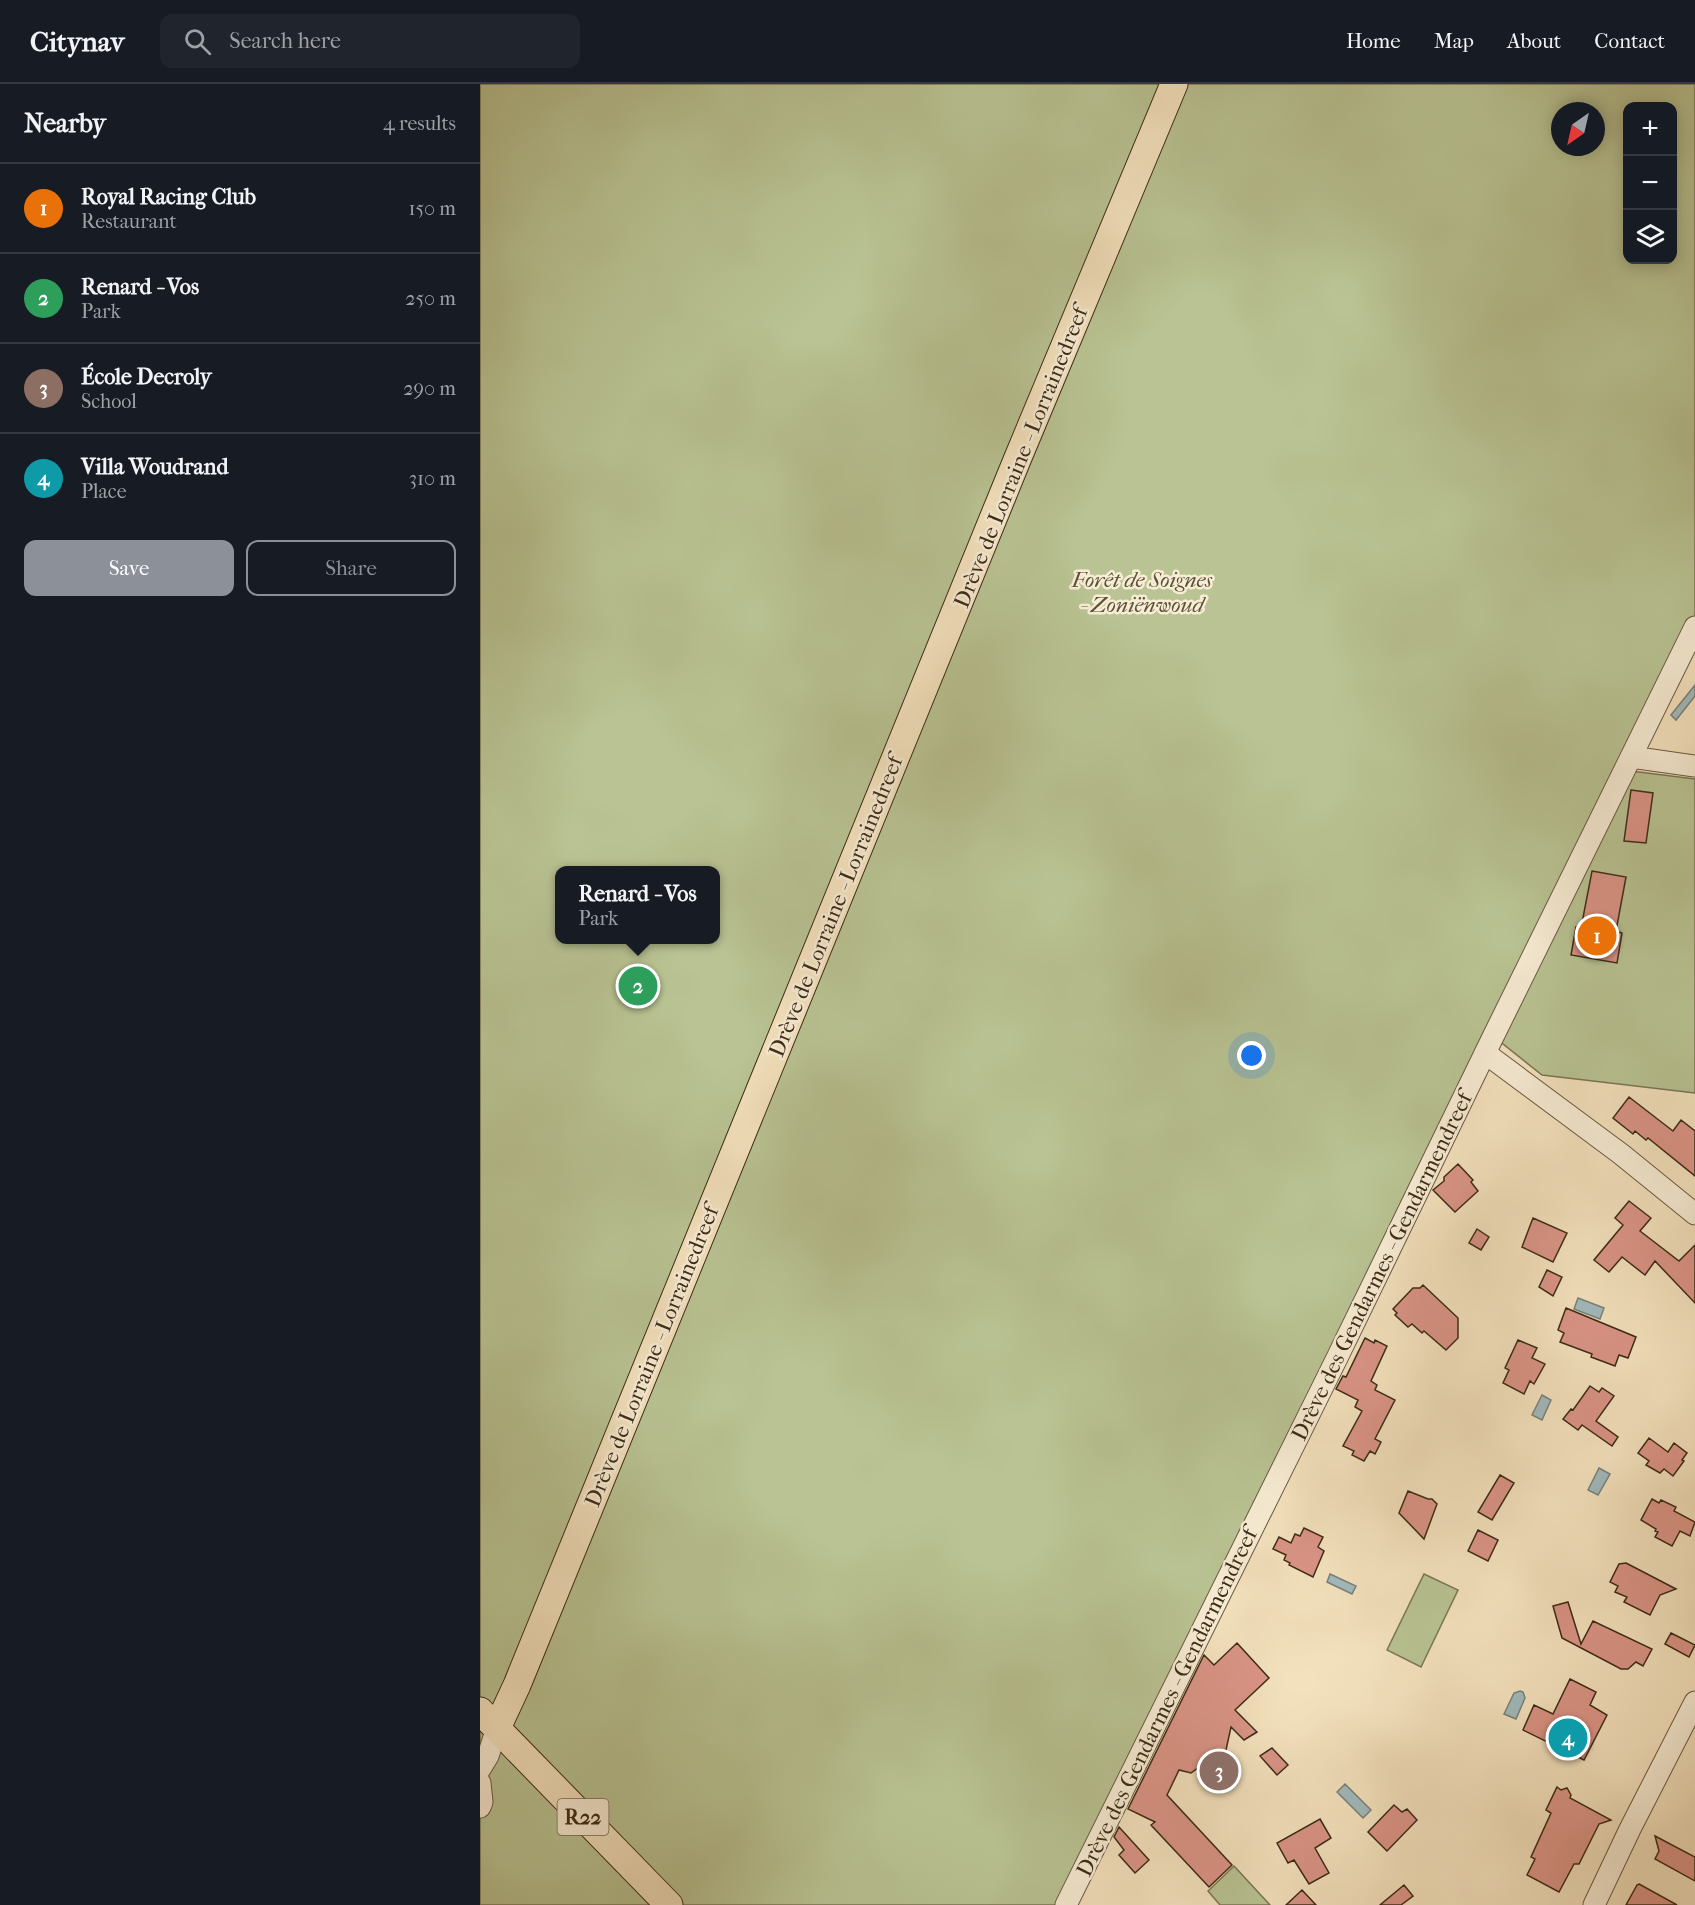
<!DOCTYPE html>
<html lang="en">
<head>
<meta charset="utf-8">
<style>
  :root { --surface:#171b24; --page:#20242c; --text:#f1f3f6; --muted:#9ea1a6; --line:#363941; --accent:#8c9099 }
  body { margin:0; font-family:"IM FELL French Canon",serif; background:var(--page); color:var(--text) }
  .controls { position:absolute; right:18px; top:18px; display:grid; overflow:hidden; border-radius:12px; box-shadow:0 3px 15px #0003 }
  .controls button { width:54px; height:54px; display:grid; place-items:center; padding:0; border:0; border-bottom:2px solid var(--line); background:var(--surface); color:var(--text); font:30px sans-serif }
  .compass { position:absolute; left:1071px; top:18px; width:54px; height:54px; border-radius:50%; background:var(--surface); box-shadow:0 3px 15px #0003; rotate:214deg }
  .you { position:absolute; left:772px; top:972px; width:21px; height:21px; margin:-15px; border:4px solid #fff; border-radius:50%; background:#1a73e8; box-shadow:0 0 0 9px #1a73e833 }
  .badge { display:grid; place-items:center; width:39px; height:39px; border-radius:50%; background:var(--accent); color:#fff; font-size:20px; font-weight:700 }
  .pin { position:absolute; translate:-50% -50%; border:3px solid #fff; box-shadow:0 2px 6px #0006 }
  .popup { position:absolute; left:75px; top:782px; width:165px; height:78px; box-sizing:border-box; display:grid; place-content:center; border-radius:12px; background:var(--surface); filter:drop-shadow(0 2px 4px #0005); font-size:20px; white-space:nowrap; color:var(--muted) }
  .popup b { font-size:22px; color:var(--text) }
  .popup::after { content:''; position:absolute; left:50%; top:100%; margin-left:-12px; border:12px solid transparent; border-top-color:var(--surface) }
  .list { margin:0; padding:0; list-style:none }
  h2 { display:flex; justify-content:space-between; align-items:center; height:78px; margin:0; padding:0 24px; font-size:26px }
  h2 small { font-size:20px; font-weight:400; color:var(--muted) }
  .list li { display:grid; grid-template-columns:39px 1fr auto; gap:18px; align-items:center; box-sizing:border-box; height:90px; padding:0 24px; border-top:2px solid var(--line) }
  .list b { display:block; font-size:22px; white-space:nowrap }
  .list p { margin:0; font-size:20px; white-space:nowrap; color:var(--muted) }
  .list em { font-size:20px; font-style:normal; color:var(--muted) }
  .actions { display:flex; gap:12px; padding:18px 24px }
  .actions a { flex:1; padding:14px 0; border:2px solid var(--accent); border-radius:12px; text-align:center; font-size:21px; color:var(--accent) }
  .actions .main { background:var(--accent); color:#fff }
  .icon { flex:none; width:33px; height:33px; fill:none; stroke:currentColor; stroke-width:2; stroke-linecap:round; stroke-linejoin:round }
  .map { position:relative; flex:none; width:1215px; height:1821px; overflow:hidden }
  header { display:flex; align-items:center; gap:36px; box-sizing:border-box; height:84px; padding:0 30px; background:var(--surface); border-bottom:2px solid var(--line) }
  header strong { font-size:28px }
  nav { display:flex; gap:33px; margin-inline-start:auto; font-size:21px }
  .search { width:420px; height:54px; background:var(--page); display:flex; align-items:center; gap:15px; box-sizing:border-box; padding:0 21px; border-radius:12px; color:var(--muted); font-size:22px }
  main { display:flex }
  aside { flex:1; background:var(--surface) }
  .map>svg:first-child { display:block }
</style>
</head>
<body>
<header>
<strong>Citynav</strong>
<div class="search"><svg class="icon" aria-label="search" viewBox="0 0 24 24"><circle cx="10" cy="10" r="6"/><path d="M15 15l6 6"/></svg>Search here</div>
<nav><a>Home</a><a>Map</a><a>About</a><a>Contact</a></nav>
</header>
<main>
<aside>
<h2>Nearby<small>4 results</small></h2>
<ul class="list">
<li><span class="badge" style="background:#e8710a">1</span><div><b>Royal Racing Club</b><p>Restaurant</p></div><em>150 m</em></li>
<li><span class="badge" style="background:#2e9e5b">2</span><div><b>Renard - Vos</b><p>Park</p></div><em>250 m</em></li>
<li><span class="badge" style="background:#8d6e63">3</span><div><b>École Decroly</b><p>School</p></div><em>290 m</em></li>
<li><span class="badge" style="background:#0f9aa8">4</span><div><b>Villa Woudrand</b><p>Place</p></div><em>310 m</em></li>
</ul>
<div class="actions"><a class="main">Save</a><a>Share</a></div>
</aside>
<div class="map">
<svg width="1215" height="1821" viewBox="0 0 1215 1821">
  <rect width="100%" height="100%" fill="#f3e1bd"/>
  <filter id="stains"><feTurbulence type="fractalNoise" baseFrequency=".00333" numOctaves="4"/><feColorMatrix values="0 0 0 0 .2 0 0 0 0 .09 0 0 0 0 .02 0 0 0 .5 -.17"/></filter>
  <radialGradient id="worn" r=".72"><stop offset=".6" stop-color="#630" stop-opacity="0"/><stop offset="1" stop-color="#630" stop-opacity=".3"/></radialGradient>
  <path fill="#b9c393" stroke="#7a7755" stroke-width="1.5" fill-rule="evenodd" d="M0 0H1215V535L583 1821H0ZM1148 22H1192V176H1148ZM1080 27H1116V63H1080ZM80 786H236V856H80Z
    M1151 687 1215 695V1009L1062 991 1018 956Z
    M944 1490 978 1506 941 1583 907 1566Z
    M754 1782 790 1821H740L728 1807Z"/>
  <path fill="#a1babd" stroke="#79817b" stroke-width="1.5" d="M1215 601V612L1196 636 1191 631Z
    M1098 1214 1124 1224 1120 1235 1094 1225Z
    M1062 1311 1071 1316 1062 1336 1052 1331Z
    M1119 1384 1130 1390 1118 1411 1108 1406Z
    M850 1490 876 1502 872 1510 847 1498Z
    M1040 1607 1043 1608 1045 1614 1036 1635 1024 1630 1034 1609Z
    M865 1700 891 1726 883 1734 857 1708Z"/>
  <path fill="#da9486" stroke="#3c2b17" stroke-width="1.5" d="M1151 706 1173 709 1166 759 1144 757Z
    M1112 787 1146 793 1136 847 1142 849 1137 879 1091 871 1096 843 1101 844Z
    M1149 1013 1193 1047 1201 1036 1215 1047V1092L1168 1054 1166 1056 1155 1047 1153 1050 1133 1034Z
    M978 1080 993 1096 991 1098 998 1107 975 1128 953 1106 964 1097V1093Z
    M1149 1117 1171 1134 1160 1147 1199 1177 1215 1161V1219L1175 1177 1165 1191 1142 1173 1129 1188 1114 1176 1143 1141 1135 1134Z
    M1053 1134 1087 1149 1073 1178 1042 1163Z
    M997 1145 1009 1153 1001 1166 989 1159Z
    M1067 1186 1082 1193 1073 1212 1059 1203Z
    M943 1201 978 1234V1254L966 1266 944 1247 942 1249 932 1240 928 1243 915 1231 917 1229 913 1225 933 1204H940Z
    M1086 1224 1156 1253 1148 1274 1139 1271 1135 1282 1111 1273 1112 1270 1080 1258 1084 1249 1078 1246Z
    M885 1254 894 1259 895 1256 907 1262 891 1297 897 1301 895 1306 915 1316 895 1355 901 1358 895 1370 890 1367 884 1377 872 1371 874 1367 863 1362 882 1327 875 1323 878 1316 856 1305 863 1292 866 1293Z
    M1038 1256 1057 1264 1052 1274 1065 1280 1054 1300 1050 1297 1044 1310 1023 1299 1029 1286 1025 1284Z
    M1110 1302 1119 1308 1122 1304 1134 1312 1116 1337 1138 1353 1132 1362 1102 1341 1098 1346 1083 1335 1091 1325 1093 1326Z
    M1169 1354 1188 1368 1194 1359 1207 1369 1202 1376 1204 1377 1193 1392 1184 1385 1180 1389 1166 1381 1169 1377 1158 1369Z
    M1020 1391 1034 1399 1012 1436 998 1428Z
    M928 1407 948 1415H952L957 1420 944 1455 919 1429Z
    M1172 1415 1179 1419 1181 1416 1196 1423 1194 1427 1215 1438 1210 1452 1200 1447 1192 1462 1175 1453 1178 1448 1175 1447 1176 1445 1161 1436Z
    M824 1444 843 1453 838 1463 844 1467 833 1493 809 1481 810 1479 804 1476 806 1471 793 1465 799 1453 811 1459 815 1450 820 1452Z
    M998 1446 1018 1456 1008 1477 988 1467Z
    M1146 1479 1196 1505 1180 1511 1170 1531 1144 1518 1147 1513 1135 1508 1138 1502 1130 1498 1139 1480Z
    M1088 1518 1101 1560 1113 1537 1172 1565 1163 1582 1156 1578 1148 1585H1141L1082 1554 1073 1522Z
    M1191 1549 1215 1561 1209 1573 1185 1560Z
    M757 1559 789 1594 755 1626 777 1648 764 1656 751 1643 746 1666 718 1686V1684L711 1689 699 1686 687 1711 752 1781 729 1803 671 1741 675 1738 648 1725 724 1571 734 1581Z
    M1090 1595 1116 1608 1110 1621 1127 1631 1104 1676 1043 1646 1054 1621 1073 1630Z
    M792 1664 808 1681 797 1691 780 1672Z
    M1077 1703 1081 1706 1087 1704 1091 1711 1090 1714 1131 1736 1119 1740 1099 1780H1094L1079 1808 1047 1791 1055 1775 1051 1773 1071 1729 1066 1726Z
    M914 1721 922 1728 927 1725 937 1736 907 1767 888 1748Z
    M840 1735 851 1754 835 1764 849 1789 829 1800 814 1776 808 1779 797 1759Z
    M639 1743 669 1776 655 1789 639 1771 644 1766 634 1753Z
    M1175 1752 1215 1773V1797L1175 1775 1179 1767Z
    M1159 1800 1197 1821H1146L1157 1801Z
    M924 1801 933 1812 921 1821H900Z
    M822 1806 836 1821H806Z"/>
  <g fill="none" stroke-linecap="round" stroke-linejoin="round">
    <g stroke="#6a5840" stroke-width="23">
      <path id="minor" d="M1151 673 1215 682
        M1005 969 1141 1070 1215 1130
        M0 1685 8 1672 17 1644
        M0 1699 2 1718 0 1723
        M586 1821 857 1274 1009 961 1215 543
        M1114 1821 1150 1745 1215 1618"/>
    </g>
    <g stroke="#3c2b17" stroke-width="29">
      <path id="major" d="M0 1627 189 1821
        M17 1644 37 1601 537 376 694 0"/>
    </g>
    <use href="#minor" stroke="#f7ecd4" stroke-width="21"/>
    <use href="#major" stroke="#f3e1bd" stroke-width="27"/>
  </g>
  <g text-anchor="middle" stroke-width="5" stroke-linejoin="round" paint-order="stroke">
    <rect fill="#f7ecd4" stroke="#746550" stroke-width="1.5" x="77.5" y="1715" width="51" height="36" rx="4.5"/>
    <g font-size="21" font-weight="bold" fill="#3c2b17">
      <text x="103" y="1740">R22</text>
    </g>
    <g font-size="22" fill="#3c2b17" stroke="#f7ecd4">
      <text transform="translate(540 373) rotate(-68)" y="8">Drève de Lorraine - Lorrainedreef</text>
      <text transform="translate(355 822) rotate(-68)" y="8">Drève de Lorraine - Lorrainedreef</text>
      <text transform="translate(901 1182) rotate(-64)" y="8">Drève des Gendarmes - Gendarmendreef</text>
      <text transform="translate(171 1272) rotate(-68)" y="8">Drève de Lorraine - Lorrainedreef</text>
      <text transform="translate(686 1618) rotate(-64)" y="8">Drève des Gendarmes - Gendarmendreef</text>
    </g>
    <g font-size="22" font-style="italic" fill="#5b5136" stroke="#f7ecd4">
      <text x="662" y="503">Forêt de Soignes<tspan x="662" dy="25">- Zoniënwoud</tspan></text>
    </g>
  </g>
  <rect width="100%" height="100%" filter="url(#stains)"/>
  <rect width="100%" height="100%" fill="url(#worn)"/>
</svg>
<div class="controls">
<button>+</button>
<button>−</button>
<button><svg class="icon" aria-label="layers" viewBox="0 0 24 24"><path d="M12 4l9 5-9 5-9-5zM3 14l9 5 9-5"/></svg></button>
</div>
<svg class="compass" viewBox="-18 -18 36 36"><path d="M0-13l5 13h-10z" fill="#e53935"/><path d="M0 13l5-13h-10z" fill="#9ea1a6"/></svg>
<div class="you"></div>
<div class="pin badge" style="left:1117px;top:852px;background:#e8710a">1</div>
<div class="pin badge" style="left:158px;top:902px;background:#2e9e5b">2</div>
<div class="popup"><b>Renard - Vos</b>Park</div>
<div class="pin badge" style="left:739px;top:1687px;background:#8d6e63">3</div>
<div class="pin badge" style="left:1088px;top:1654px;background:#0f9aa8">4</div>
</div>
</main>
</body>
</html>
